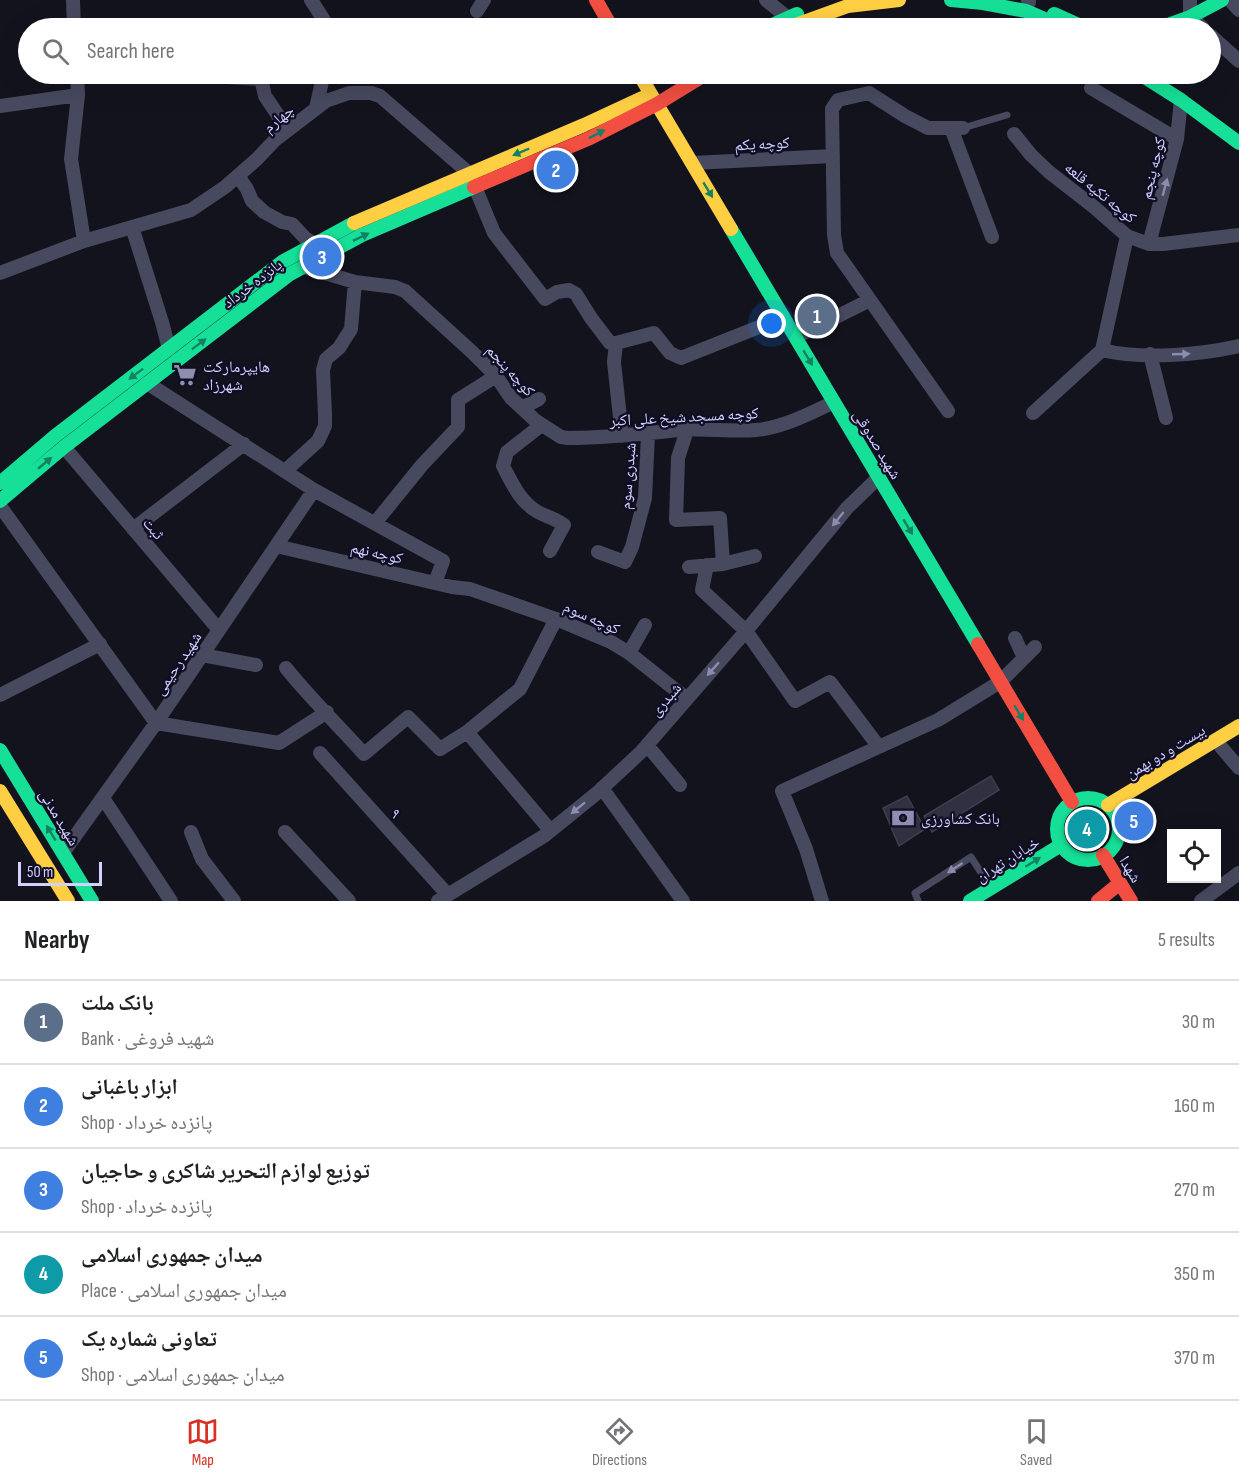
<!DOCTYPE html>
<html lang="en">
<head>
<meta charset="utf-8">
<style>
  :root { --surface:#fff; --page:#f6f6f6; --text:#202124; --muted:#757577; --line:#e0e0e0; --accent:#d93025 }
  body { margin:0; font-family:"Sofia Sans Condensed","Noto Naskh Arabic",sans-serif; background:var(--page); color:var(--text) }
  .controls { position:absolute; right:18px; bottom:18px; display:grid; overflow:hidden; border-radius:0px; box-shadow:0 6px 24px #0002 }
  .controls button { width:54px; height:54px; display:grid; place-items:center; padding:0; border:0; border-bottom:2px solid var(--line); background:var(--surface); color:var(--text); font:30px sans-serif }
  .scale { position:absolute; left:18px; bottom:15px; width:84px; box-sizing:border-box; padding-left:6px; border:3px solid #d1d0ff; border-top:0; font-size:16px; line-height:21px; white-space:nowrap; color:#d1d0ff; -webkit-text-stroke:4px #0f0e23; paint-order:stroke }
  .you { position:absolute; left:772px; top:324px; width:21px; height:21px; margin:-15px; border:4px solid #fff; border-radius:50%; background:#1a73e8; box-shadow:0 0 0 9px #1a73e833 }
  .badge { display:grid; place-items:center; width:39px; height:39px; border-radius:50%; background:var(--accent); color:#fff; font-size:20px; font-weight:700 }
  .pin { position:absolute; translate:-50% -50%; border:3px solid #fff; box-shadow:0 2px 6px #0006 }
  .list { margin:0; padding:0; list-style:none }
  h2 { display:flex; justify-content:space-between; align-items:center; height:78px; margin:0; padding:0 24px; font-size:26px }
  h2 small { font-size:20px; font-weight:400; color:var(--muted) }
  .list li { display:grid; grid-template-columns:39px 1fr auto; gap:18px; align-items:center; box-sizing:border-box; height:84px; padding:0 24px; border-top:2px solid var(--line) }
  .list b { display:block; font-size:22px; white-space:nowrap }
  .list p { margin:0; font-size:20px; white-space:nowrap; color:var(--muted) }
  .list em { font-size:20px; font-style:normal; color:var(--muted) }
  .icon { flex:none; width:33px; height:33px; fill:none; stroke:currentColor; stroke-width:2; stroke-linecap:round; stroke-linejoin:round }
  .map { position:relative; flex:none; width:1239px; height:901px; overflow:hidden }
  .search { position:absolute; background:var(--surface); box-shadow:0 6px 24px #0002; left:18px; right:18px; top:18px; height:66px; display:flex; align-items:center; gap:15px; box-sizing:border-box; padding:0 21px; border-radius:33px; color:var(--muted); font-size:22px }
  .sheet { height:498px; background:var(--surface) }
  nav { display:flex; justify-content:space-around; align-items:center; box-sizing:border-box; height:84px; border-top:2px solid var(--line); background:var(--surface); font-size:16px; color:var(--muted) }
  nav a { display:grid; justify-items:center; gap:3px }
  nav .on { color:var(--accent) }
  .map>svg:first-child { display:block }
</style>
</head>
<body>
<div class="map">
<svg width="1239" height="901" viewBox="0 0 1239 901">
  <rect width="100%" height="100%" fill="#13131e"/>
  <path fill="#313040" stroke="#3e3d51" stroke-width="1.5" d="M991 776 999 790 932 832 924 816Z
    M907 796 925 829 899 846 883 808Z"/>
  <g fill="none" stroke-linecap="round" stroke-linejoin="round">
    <path stroke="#47495f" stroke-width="7" d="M963 128 1007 115
      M918 901 915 893 971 857 991 888"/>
    <path stroke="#47495f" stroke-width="14" d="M73 0 74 28
      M311 0 329 28
      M766 0 788 18
      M1028 0 1029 2
      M1190 0V17L1203 28
      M1230 0 1239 10
      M477 11 484 0
      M1210 35 1239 61
      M217 74 226 77 261 79
      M260 74 265 96 288 130
      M1091 88 1177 139
      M0 106 78 95
      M316 108 323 77 327 74
      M951 128 992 237
      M1014 134 1031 155 1049 172 1094 207 1127 236 1149 244H1163L1239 235
      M692 163 833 156
      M238 176 247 189 252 201 264 212 282 222 292 224 305 238 315 244
      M475 187 494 233 545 299 557 292 569 290 576 294 591 318 610 343H616L654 333 670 353 681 358 784 317
      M132 227 162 322 169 349
      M84 241 191 210 225 187 257 159 275 140 326 101 349 93H371L380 96 470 174
      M1149 244 1177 139 1181 100
      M304 267 355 282 395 287 405 291 472 352 496 376 511 398 536 421 539 427 507 452 503 466C512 483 520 502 538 512 547 517 555 518 564 525L550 551
      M0 273 84 241 71 159 78 95 77 74
      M796 337 870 300
      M616 343 614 362 622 436
      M1102 350C1142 360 1198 355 1239 346
      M1150 354 1166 418
      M147 383 314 490 443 561 435 583
      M522 408 539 399
      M948 411 837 253 834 235 832 109 838 100 869 93 905 116 928 128H963
      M1033 413 1102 350 1127 236
      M536 421 561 437 568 438C605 438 642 434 678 430 704 428 731 432 756 430 782 428 811 413 834 402
      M687 430 678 458 676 520 720 518 723 564
      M64 447 219 630
      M285 471 318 441 325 426V415L323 370 326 359 339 348 351 329 355 282
      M0 506 156 723 279 743 327 712
      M375 523 422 465 458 427V400L496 376
      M133 529 244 444
      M276 546 452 587 470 589 556 619 611 642 629 653 687 699
      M598 552 625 562 632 547 645 498 648 434
      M707 565 702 590 746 631 795 701 830 682 879 747
      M689 567 723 564 755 556
      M1015 638 1024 658
      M629 653 645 625
      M202 655 256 665
      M286 668C310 698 338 725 364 754L408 717 440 749 467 732 520 689 556 619
      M0 695 100 644
      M467 732 550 830
      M647 745 680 785
      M1221 747 1239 768
      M320 753 448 895
      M602 788 683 901
      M103 798 171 901
      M191 832 202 859 234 901
      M285 832 349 901
      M63 853 156 723 314 490
      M438 901 544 836 597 793 641 752 746 631 847 508 879 477
      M822 901 806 849 782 791 938 720 1000 682 1035 647
      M1201 901 1239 873"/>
    <path stroke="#16e098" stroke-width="14" d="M951 0 983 3 1026 11 1065 28
      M1054 14 1085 28
      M766 28 797 14
      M1159 28 1190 17 1222 0
      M1140 74 1181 100 1239 143
      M731 229 978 644
      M0 483 55 436 282 262 354 223
      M0 501 64 447 290 274 362 235 474 187
      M0 750 92 901
      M1057 829a31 31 0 1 1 62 0a31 31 0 1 1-62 0Z
      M970 901 1061 845"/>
    <path stroke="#ffcf43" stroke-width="14" d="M787 28 848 6 899 0
      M639 74 731 229
      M354 223 584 125 642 98
      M0 791 68 901
      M1108 805 1239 726"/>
    <path stroke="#f24e42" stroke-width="14" d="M596 0 612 28
      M474 187 590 138 657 104 706 74
      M978 644 1072 802
      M1103 855 1131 901
      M1098 901 1120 883"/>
  </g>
  <defs><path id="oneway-solid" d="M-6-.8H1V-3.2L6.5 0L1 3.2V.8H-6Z" transform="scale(1.5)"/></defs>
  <g fill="#138263">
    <use href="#oneway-solid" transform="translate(597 134) rotate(-27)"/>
    <use href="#oneway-solid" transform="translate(521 152) rotate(157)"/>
    <use href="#oneway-solid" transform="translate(708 190) rotate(59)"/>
    <use href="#oneway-solid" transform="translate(361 237) rotate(-26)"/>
    <use href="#oneway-solid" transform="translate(199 344) rotate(-37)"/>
    <use href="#oneway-solid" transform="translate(808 358) rotate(59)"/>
    <use href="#oneway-solid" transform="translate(136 374) rotate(143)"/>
    <use href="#oneway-solid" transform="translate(45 463) rotate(-40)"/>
    <use href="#oneway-solid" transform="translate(908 527) rotate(59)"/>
    <use href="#oneway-solid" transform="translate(1019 713) rotate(59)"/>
    <use href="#oneway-solid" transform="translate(51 833) rotate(-121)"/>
    <use href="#oneway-solid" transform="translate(1033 862) rotate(-32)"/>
  </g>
  <g fill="#8c8caf">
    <use href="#oneway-solid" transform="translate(1165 187) rotate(-75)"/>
    <use href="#oneway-solid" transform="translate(1181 354) rotate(-2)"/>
    <use href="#oneway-solid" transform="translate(838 519) rotate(129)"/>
    <use href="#oneway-solid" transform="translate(713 669) rotate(131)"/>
    <use href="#oneway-solid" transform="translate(578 808) rotate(141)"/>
    <use href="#oneway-solid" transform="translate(955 868) rotate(147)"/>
  </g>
  <defs>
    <g id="supermarket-bare" transform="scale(1.8)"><path d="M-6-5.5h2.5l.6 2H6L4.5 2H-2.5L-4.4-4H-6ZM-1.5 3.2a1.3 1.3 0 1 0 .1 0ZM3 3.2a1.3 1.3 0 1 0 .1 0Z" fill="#8e8eb0" stroke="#0f0e23" stroke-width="2.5" paint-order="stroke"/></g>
    <g id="bank-bare" transform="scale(1.8)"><path d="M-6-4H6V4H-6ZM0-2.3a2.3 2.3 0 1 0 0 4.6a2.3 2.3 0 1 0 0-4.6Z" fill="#8e8eb0" stroke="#0f0e23" stroke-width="2.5" paint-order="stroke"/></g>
  </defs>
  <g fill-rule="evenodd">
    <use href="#supermarket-bare" x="185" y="375"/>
    <use href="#bank-bare" x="903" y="818"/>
  </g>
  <g text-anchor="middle" stroke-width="4.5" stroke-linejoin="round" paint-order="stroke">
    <g font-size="16" fill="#d1d0ff" stroke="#0f0e23">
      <text transform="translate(278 118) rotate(-39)" y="6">چهارم</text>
      <text transform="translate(762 143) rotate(-3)" y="6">کوچه یکم</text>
      <text transform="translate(1152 168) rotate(-76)" y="6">کوچه پنجم</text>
      <text transform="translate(1101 192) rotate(39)" y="6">کوچه تکیه قلعه</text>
      <text transform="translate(252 283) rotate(-37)" y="6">پانزده خرداد</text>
      <text transform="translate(511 370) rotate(48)" y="6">کوچه پنجم</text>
      <text transform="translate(684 416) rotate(-3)" y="6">کوچه مسجد شیخ علی اکبر</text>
      <text transform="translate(878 444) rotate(59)" y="6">شهید صدوقی</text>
      <text transform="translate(627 476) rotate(-85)" y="6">شبدری سوم</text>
      <text transform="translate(154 528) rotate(50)" y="6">ثبت</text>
      <text transform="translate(377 552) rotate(13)" y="6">کوچه نهم</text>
      <text transform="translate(592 617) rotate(24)" y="6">کوچه سوم</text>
      <text transform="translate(177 663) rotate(-56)" y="6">شهید رحیمی</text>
      <text transform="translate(665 699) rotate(-49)" y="6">شبدری</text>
      <text transform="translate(1165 751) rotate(-31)" y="6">بیست و دو بهمن</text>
      <text transform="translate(396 813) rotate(48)" y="6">۹</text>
      <text transform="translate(60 817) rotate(59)" y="6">شهید مدنی</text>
      <text transform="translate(1007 859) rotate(-32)" y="6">خیابان تهران</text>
      <text transform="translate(1131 869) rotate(59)" y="6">شهدا</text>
    </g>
    <g font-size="16" fill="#d1d0ff" stroke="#0f0e23" text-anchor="start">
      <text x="203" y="372">هایپرمارکت<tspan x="203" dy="18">شهرزاد</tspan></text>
      <text x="921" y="824">بانک کشاورزی</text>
    </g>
  </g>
</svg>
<div class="controls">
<button><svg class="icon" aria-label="locate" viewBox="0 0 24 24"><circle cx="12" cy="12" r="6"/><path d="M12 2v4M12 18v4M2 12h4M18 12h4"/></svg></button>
</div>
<div class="scale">50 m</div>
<div class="you"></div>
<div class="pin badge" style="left:817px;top:316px;background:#5c6f8a">1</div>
<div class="pin badge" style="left:556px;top:170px;background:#3f7fe0">2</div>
<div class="pin badge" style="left:322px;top:257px;background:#3f7fe0">3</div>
<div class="pin badge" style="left:1087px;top:829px;background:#0f9aa8">4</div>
<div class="pin badge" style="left:1134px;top:821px;background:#3f7fe0">5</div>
<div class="search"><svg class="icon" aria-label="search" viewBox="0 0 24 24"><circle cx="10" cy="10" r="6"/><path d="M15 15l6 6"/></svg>Search here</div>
</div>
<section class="sheet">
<h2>Nearby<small>5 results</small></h2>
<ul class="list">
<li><span class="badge" style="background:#5c6f8a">1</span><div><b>بانک ملت</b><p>Bank · شهید فروغی</p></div><em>30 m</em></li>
<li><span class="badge" style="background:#3f7fe0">2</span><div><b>ابزار باغبانی</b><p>Shop · پانزده خرداد</p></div><em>160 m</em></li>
<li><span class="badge" style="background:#3f7fe0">3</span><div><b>توزیع لوازم التحریر شاکری و حاجیان</b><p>Shop · پانزده خرداد</p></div><em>270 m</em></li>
<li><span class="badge" style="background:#0f9aa8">4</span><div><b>میدان جمهوری اسلامی</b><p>Place · میدان جمهوری اسلامی</p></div><em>350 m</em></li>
<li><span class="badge" style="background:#3f7fe0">5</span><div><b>تعاونی شماره یک</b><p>Shop · میدان جمهوری اسلامی</p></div><em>370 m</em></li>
</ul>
</section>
<nav>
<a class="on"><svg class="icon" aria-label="map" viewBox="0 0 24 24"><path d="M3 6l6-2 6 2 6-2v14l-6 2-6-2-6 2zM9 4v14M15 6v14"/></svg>Map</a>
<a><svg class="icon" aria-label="directions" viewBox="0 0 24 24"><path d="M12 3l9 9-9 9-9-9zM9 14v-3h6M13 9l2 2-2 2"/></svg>Directions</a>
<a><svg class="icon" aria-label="saved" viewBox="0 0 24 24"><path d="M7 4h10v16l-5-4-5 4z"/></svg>Saved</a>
</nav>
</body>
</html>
